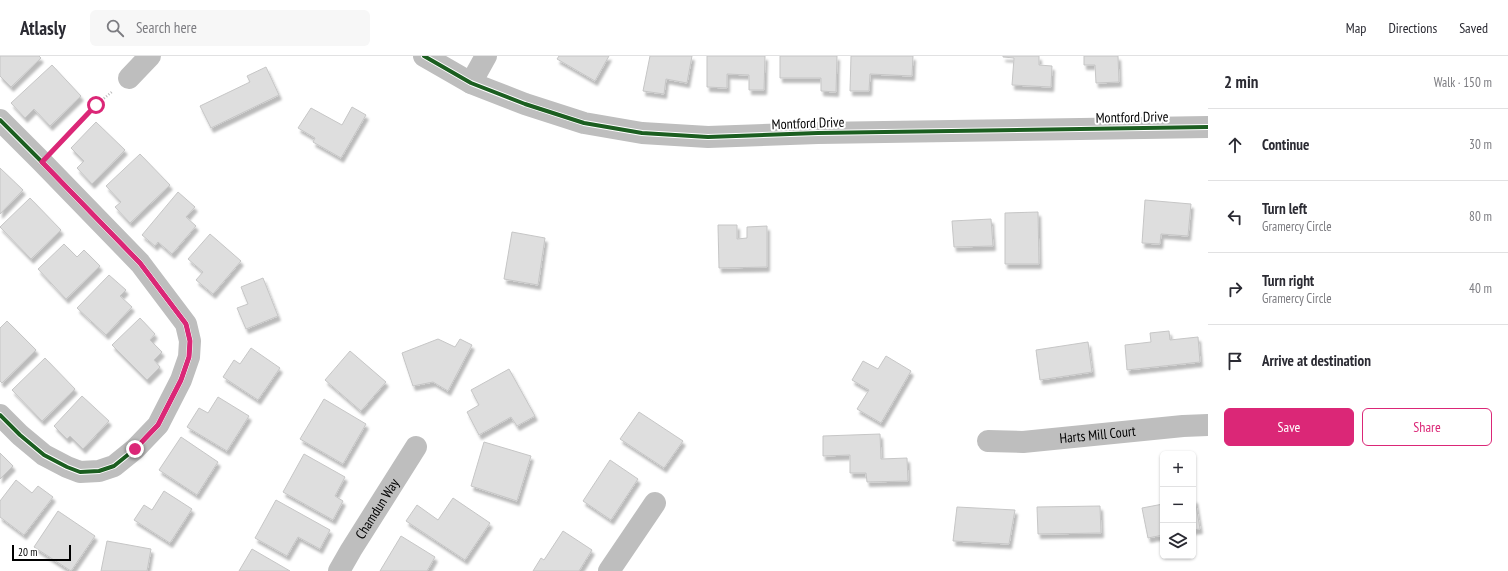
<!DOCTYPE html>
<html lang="en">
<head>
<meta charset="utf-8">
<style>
  :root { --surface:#fff; --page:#f7f7f7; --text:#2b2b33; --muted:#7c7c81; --line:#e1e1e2; --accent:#db2777 }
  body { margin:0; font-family:"PT Sans Narrow",sans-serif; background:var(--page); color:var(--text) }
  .controls { position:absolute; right:12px; bottom:12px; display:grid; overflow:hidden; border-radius:6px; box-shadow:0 1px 3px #0004 }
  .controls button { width:36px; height:36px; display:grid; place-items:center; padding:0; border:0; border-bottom:1px solid var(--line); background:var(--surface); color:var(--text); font:20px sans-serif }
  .scale { position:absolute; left:12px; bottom:10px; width:59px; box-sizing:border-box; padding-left:4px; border:2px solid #000; border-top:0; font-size:11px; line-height:14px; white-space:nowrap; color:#000; -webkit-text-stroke:3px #fff; paint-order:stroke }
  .stop { position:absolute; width:12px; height:12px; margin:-9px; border:3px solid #db2777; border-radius:50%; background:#fff }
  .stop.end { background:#db2777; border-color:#fff; box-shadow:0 1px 4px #0008 }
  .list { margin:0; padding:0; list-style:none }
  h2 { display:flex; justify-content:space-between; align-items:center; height:52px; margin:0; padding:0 16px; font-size:17px }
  h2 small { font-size:13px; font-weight:400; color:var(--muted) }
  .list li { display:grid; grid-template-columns:26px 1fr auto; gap:12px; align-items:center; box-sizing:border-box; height:72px; padding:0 16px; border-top:1px solid var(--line) }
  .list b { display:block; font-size:15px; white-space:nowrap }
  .list p { margin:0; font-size:13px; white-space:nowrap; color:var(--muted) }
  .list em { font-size:13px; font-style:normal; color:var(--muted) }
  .actions { display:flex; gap:8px; padding:12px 16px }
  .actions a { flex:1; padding:9px 0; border:1px solid var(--accent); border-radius:6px; text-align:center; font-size:14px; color:var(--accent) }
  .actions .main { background:var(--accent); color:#fff }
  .icon { flex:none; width:22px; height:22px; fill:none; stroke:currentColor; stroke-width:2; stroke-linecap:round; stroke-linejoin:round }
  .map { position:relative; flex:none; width:1208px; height:515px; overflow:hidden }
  header { display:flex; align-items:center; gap:24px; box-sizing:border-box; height:56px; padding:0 20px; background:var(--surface); border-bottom:1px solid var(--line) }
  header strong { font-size:19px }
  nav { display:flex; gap:22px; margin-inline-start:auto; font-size:14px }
  .search { width:280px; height:36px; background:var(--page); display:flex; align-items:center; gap:10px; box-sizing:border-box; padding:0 14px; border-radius:6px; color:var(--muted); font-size:15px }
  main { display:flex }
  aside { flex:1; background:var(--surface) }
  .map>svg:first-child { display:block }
</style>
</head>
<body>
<header>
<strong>Atlasly</strong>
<div class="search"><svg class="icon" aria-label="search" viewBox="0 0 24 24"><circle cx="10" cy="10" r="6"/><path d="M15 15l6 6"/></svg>Search here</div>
<nav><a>Map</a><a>Directions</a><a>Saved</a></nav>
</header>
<main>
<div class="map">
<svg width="1208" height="515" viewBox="0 0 1208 515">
  <defs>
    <filter id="shadow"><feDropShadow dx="2.5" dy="4.5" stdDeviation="1" flood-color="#0004"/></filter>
  </defs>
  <rect width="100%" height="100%" fill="#fff"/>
  <path fill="#dedede" stroke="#c6c6c6" filter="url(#shadow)" d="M0 0H39L41 2 11 31 0 20Z
    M559 0H609L595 25 557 3Z
    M650 0H692L687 27 666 23 664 38 643 35Z
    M707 0H765L764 34H749V19L727 18V32L707 31Z
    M780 0H837L836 36 821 35V22H780Z
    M851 0H913L912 20 870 18 869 35H850Z
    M1003 0H1039V9L1052 10 1051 31 1012 29 1014 2 1003 1Z
    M1084 0H1118L1119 26 1096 27 1095 9H1084Z
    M52 9 81 40 50 70 34 53 25 62 11 47Z
    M266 11 279 39 211 72 200 50 250 26 247 20Z
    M352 51 366 59 341 102 313 86 315 82 298 72 311 52 342 69Z
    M96 66 125 94 92 128 77 112 84 105 71 92Z
    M140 98 170 129 130 167 115 151 121 146 106 130Z
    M0 112 23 134 0 158Z
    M178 136 195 151 186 161 196 170 172 198 158 186 155 190 142 179Z
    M30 142 61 174 31 203 0 171Z
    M1145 144 1191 148 1188 180 1161 178 1160 188 1142 187Z
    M1038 156 1039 208H1005V157Z
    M991 163 993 190 954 191 952 165Z
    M718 169H737V183L747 182V171L767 170V211L719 212Z
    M512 176 545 182 538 229 504 223Z
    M210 178 241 205 213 238 196 224 203 216 188 203Z
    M64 188 77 201 84 194 100 210 66 243 38 213Z
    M109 219 126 234 120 240 132 251 106 279 77 252Z
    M263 222 278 260 246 273 237 252 248 248 241 231Z
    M140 262 155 278 150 284 162 296 154 304 160 311 147 324 112 289Z
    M7 265 36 294 2 327 0 325V272Z
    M1169 275 1170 284 1198 281 1200 306 1127 314 1125 289 1151 286 1150 277Z
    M438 283 455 291 460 283 472 289 448 335 433 326 413 330 402 297Z
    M1088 286 1092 316 1040 324 1036 294Z
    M251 292 280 312 258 344 223 321 234 304 240 308Z
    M350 295 386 326 361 355 325 324Z
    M886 300 911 315 881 367 857 353 869 334 852 324 863 305 878 313Z
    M45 302 75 333 42 365 12 334Z
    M509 313 535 360 517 370 511 361 479 379 467 356 479 349 471 334Z
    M82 340 109 365 83 393 70 380 67 383 54 370Z
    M218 341 249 360 227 395 187 371 199 352 208 357Z
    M324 343 366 368 343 408 300 383Z
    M639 356 683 385 664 412 620 383Z
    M880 378 881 403 907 402 908 425 867 426 866 417H850V399L823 400V380Z
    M181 381 218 406 197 439 159 414Z
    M484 386 531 400 517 445 471 430Z
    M0 397 13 410 0 423Z
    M304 398 345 421 335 440 343 445 333 464 283 436Z
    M610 404 638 423 611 464 583 445Z
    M16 424 32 437 38 430 53 441 24 479 0 461V445Z
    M164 435 192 453 170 487 134 464 144 449 152 454Z
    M453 442 490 467 465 504 406 465 417 449 438 464Z
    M1193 443H1195L1200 473 1193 474Z
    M276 444 330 474 320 493 298 481 287 500 255 482Z
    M1163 448V479L1148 482 1142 452Z
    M1100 450 1101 477 1038 478 1037 451Z
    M957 451 1015 454 1009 488 953 485Z
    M58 455 95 480 71 515 34 491Z
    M563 475 592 494 579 515H533L541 502 544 504Z
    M401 480 435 501 427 515H380Z
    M107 485 151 493 147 515H101Z
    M252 493 290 515H239Z"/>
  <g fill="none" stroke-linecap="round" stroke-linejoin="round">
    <path stroke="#b9b9b9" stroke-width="2.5" stroke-dasharray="1 2" stroke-linecap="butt" d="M56 92 96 49 113 35"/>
    <g stroke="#bebebe" stroke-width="22">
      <path d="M424 0 471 27 525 48 584 67 642 77 708 81 818 77 1208 71"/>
      <path d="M129 22 150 0"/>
      <path d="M471 27 486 0"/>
      <path d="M0 64 42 106 140 207 186 268 190 285 189 301 181 324 158 369 135 393 114 410 99 415 80 416 67 411 44 399 20 379 0 359"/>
      <path id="s1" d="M988 385 1023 386 1183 370 1208 369"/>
      <path id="s2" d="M339 515 351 494 416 391"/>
      <path d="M609 515 655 447"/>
    </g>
    <g stroke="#fff" stroke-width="6">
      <path id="cycleway" d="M424 0 471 27 525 48 584 67 642 77 708 81 818 77 1208 71
        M0 64 42 106 140 207 186 268 190 285 189 301 181 324 158 369 135 393 114 410 99 415 80 416 67 411 44 399 20 379 0 359"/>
    </g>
    <use href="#cycleway" stroke="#1b5e20" stroke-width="4"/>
  </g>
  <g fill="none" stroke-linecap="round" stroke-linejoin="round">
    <path stroke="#db2777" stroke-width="5" d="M96 49 42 106 140 207 186 268 190 285 189 301 181 324 158 369 135 393"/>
  </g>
  <g text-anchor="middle" stroke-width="4" stroke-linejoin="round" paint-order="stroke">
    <g font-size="14" fill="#000" stroke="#fff">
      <text transform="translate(1132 61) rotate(-1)" y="5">Montford Drive</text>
      <text transform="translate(808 67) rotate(-2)" y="5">Montford Drive</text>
      <text dy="5" stroke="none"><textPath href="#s1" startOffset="110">Harts Mill Court</textPath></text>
      <text dy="5" stroke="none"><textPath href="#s2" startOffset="73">Chamdun Way</textPath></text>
    </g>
  </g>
</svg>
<div class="controls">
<button>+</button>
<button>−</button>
<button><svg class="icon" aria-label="layers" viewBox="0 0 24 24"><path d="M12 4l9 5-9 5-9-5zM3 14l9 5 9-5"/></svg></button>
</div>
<div class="scale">20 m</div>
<div class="stop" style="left:96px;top:49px"></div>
<div class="stop end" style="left:135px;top:393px"></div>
</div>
<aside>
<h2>2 min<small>Walk · 150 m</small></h2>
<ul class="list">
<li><svg class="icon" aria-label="ahead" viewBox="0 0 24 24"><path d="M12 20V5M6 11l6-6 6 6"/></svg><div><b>Continue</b></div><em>30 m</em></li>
<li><svg class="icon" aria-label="left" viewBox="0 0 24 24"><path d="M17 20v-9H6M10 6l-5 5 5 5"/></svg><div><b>Turn left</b><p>Gramercy Circle</p></div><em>80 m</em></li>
<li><svg class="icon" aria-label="right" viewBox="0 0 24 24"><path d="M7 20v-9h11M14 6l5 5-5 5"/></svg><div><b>Turn right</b><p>Gramercy Circle</p></div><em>40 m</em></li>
<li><svg class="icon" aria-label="arrive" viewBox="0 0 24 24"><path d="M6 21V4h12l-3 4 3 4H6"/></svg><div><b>Arrive at destination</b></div></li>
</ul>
<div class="actions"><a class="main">Save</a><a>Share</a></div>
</aside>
</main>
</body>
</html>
